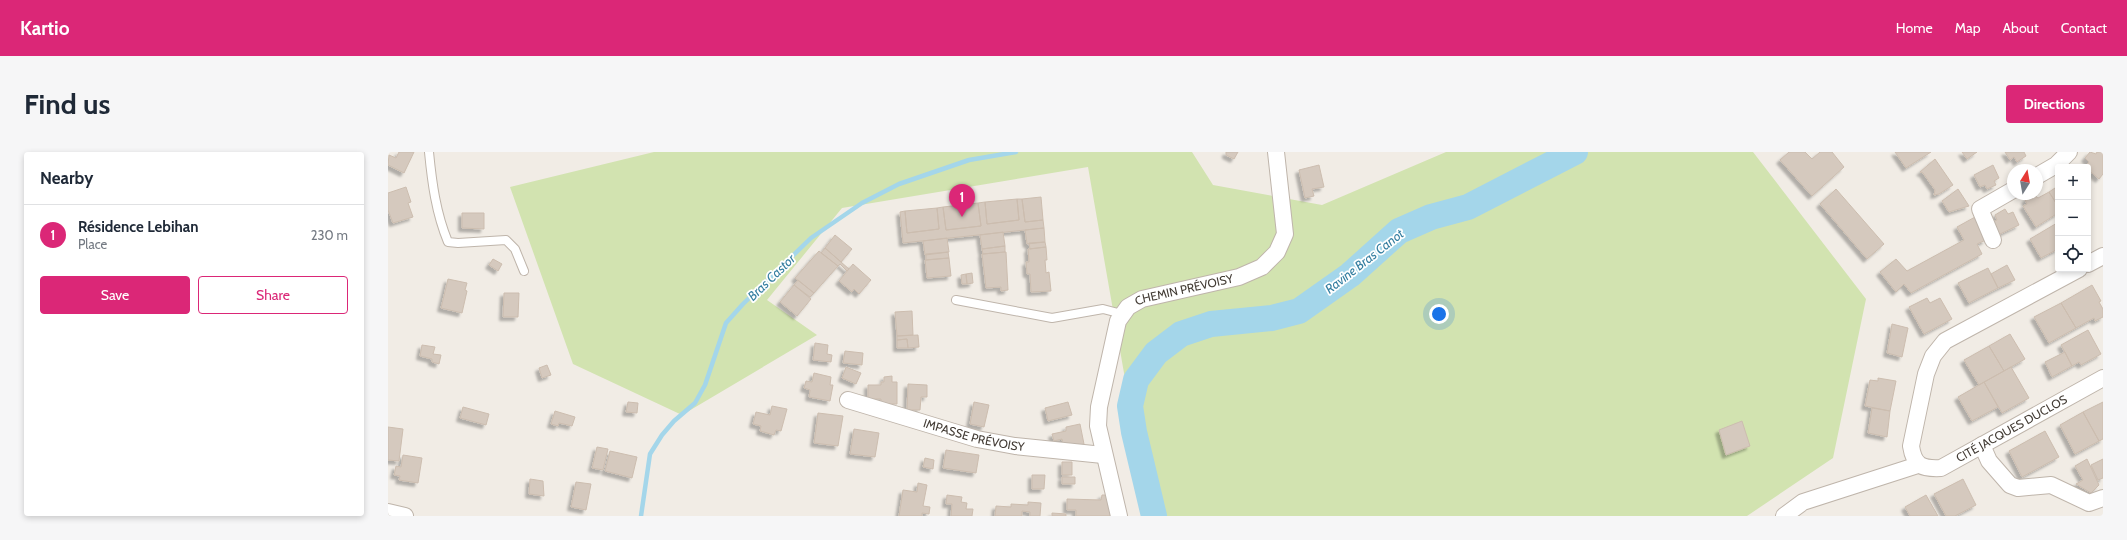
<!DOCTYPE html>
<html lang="en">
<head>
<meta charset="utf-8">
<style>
  :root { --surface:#fff; --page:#f6f6f7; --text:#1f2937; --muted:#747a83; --line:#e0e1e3; --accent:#db2777 }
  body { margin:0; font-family:Cabin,sans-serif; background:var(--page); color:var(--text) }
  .controls { position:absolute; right:12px; top:12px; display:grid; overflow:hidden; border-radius:4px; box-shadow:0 2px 6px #0003 }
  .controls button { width:36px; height:36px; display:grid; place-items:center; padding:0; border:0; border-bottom:1px solid var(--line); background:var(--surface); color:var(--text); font:20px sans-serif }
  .compass { position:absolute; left:1619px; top:12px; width:36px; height:36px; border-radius:50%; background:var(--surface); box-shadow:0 2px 6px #0003; rotate:11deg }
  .you { position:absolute; left:1051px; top:162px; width:14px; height:14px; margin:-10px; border:3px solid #fff; border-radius:50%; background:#1a73e8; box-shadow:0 0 0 6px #1a73e833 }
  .badge { display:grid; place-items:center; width:26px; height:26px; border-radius:50%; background:var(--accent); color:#fff; font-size:13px; font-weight:700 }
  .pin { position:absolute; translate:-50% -33px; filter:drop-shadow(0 1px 2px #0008) }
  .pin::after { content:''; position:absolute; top:21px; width:14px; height:12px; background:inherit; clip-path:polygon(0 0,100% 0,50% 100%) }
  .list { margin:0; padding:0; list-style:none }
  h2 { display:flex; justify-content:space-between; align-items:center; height:52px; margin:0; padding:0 16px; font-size:17px }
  h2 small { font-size:13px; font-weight:400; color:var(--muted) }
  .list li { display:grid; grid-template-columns:26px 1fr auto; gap:12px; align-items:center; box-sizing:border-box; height:60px; padding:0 16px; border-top:1px solid var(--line) }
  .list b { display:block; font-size:15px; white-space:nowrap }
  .list p { margin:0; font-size:13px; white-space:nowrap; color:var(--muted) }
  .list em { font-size:13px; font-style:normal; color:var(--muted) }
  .actions { display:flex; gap:8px; padding:12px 16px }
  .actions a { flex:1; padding:9px 0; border:1px solid var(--accent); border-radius:4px; text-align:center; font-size:14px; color:var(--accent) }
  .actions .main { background:var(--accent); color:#fff }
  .icon { flex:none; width:22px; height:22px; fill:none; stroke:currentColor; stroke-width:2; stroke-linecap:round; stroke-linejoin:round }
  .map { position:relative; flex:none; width:1715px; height:364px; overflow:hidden; border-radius:4px }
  header { display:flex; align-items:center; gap:24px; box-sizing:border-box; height:56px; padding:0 20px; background:var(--accent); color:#fff }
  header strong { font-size:19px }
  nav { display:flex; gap:22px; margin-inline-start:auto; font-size:14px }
  .intro { display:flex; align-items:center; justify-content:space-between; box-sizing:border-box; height:96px; padding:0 24px }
  h1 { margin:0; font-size:28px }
  .button { padding:10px 18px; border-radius:4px; background:var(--accent); color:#fff; font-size:14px; font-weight:700 }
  main { display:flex; gap:24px; padding:0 24px }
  aside { flex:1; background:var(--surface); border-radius:4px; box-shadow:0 2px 6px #0003 }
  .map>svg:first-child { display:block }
</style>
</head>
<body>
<header>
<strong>Kartio</strong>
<nav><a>Home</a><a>Map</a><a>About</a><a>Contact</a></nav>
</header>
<div class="intro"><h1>Find us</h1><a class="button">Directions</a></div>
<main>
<aside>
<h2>Nearby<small></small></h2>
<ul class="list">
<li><span class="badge">1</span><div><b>Résidence Lebihan</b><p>Place</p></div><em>230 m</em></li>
</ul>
<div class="actions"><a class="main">Save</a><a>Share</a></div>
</aside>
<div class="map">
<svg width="1715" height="364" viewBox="0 0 1715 364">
  <defs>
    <filter id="shadow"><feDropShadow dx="-3.5" dy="3.5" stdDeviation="1" flood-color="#0004"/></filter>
  </defs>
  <rect width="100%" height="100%" fill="#f1ece5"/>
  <path fill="#d2e3b0" d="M266 0H804L825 33 934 53 1058 0H1365L1478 147 1445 306 1359 364H761L700 15 454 56 379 148 429 183 294 263 185 212 122 35Z"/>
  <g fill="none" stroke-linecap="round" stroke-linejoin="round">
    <path stroke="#a4d6ea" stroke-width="4.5" d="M253 364 262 302 274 283 286 269 307 251 317 233 338 171 355 152 423 86 474 51 511 32 581 8 628 0"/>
    <path stroke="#a4d6ea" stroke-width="26" d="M766 364 746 280 742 254 748 228 768 201 793 182 823 172 884 166 911 159 962 123 1011 79 1043 65 1080 55 1187 0"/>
  </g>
  <path fill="#d5c9be" stroke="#ccbdaf" filter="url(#shadow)" d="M11 0H26L16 21 0 13 1 3 8 6Z
    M838 0H850L846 7 838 3Z
    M1401 0H1417L1424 7 1432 0H1444L1456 15 1424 44 1392 8Z
    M1507 0H1543L1518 16Z
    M1574 0H1589L1579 7Z
    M1617 0H1636L1638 4 1629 10 1626 5 1622 8Z
    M1702 0 1708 2 1709 0H1715V22L1711 27 1697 15 1701 10 1697 6Z
    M1547 7 1565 33 1551 42 1546 43 1547 38 1535 21 1532 20Z
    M931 13 936 35 924 37 926 44 917 46 911 18Z
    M1605 13 1611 26 1606 29 1608 33 1599 37 1597 33 1592 35 1586 23Z
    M1670 34V54L1661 40Z
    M18 35 23 50 20 51 25 65 5 71 0 58V41Z
    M1448 37 1496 92 1479 107 1432 52Z
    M1570 37 1581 54 1561 60 1554 49Z
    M1661 40 1670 54V61L1648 75 1635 54 1639 52 1637 48 1645 42 1650 46Z
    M653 45 655 68 637 70 634 47Z
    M629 47 631 68 599 72 597 50Z
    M629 47H634L637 70 655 68 656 76 515 91 512 60 517 59 519 81 551 77 549 56 555 55 558 78 593 74 590 51 597 50 599 72 631 68Z
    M590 51 593 74 558 78 555 55Z
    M549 56 551 77 519 81 517 59Z
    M1617 57 1620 62 1625 60 1631 73 1610 83 1604 70 1609 68 1607 63Z
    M74 61H96V77L74 76Z
    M1587 65 1598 88 1589 92 1594 102 1523 141 1516 132 1508 140 1492 120 1508 107 1519 119 1576 88 1569 75Z
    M1669 71 1670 97 1653 106 1642 87Z
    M656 76 657 90 639 92 637 78Z
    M615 80 617 94 594 97 592 83Z
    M447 83 464 97 453 110 437 96Z
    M559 86 561 100 537 103 535 89Z
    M657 90 658 95 642 97 641 91Z
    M617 94V100L595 102 594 97Z
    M658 95 659 108H657L658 121 661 120 663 139 643 140 642 122H639L638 110H641L640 97Z
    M437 96 461 117 459 119 452 112 450 114 433 101Z
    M431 99 450 114 426 141 407 126Z
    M560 100 561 106 538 108V102Z
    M618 100 620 138 613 139V135L598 136 594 102Z
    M561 106 563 124 539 126 537 108Z
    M105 107 114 112 110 119 101 113Z
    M465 112 483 128 471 142 466 137 464 140 451 129Z
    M1619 113 1627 128 1610 136 1603 122Z
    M1600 116 1610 136 1581 151 1570 131Z
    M584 121 585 131 579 132 578 122Z
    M578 122 579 132H574L573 123Z
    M60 127 79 131 77 138 79 139 74 161 53 156Z
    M410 128 426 141 422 145 406 133Z
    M406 133 423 147 409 164 392 150Z
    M1704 133 1713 149 1711 150 1715 157V165L1707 169 1706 166 1688 176 1673 151Z
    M116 141H131L130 165H115Z
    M1539 146 1542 151 1552 146 1564 167 1536 182 1521 155Z
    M1673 151 1688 176 1661 191 1646 165Z
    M524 159 525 183 509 184 507 160Z
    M1504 172 1520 176 1514 205 1499 201Z
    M1700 178 1713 202 1693 213 1691 210 1684 214 1673 193Z
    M1622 182 1637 207 1616 219 1601 194Z
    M530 183 531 195 520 196 519 187 509 188V184Z
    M519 187 520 196H509V188Z
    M427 191 440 193 439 202 444 203 443 210 425 208Z
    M34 193 47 195 45 202 53 203 51 212 44 210V207L32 204Z
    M1601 194 1616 219 1591 233 1576 208Z
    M457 199 475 201 474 213 455 211Z
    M1677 200 1684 214 1664 225 1657 210Z
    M159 213 163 223 154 226 151 216Z
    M458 215 473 221 468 232 454 226Z
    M1623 215 1641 246 1614 261 1596 230Z
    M426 221 443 225 442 233H445L442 249 421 245 422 238 416 236 418 229 424 230Z
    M504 224V230H509V252H493V247H480V233H493V230H496V225Z
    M1490 226 1508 229 1502 259 1477 254 1482 228 1490 229Z
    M1596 230 1610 255 1584 269 1570 245Z
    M520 232 539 233V245H533L532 258H519Z
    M240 250 250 251 249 261 238 260Z
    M586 250 601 253 596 275 582 272Z
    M680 250 684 263 660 269 657 256Z
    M1715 250V287L1711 289 1695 260Z
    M384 254 399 257 393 279 388 278 386 283 372 279 373 274 365 272 368 260 382 263Z
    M75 255 101 262 98 273 72 266Z
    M1484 256 1502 259 1499 285 1480 281Z
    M167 259 187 265 184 274 171 271 170 274 163 272Z
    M1695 260 1711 289 1687 302 1672 273Z
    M430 261 455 264 450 294 426 291Z
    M1354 269 1362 294 1338 303 1331 278Z
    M692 272 696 292 676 296 674 287 666 289 664 282 678 279V275Z
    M0 275 15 277 11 309 0 308Z
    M466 277 491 281 487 305 462 302Z
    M1657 279 1671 305 1634 325 1621 299Z
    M209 295 220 297 215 318 204 316Z
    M558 298 591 303 588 321 555 316Z
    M222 299 249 305 244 326 217 319Z
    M15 303 34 306 30 331 11 328 12 324 6 323 8 314 13 315Z
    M537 306 546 308 545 317 535 315Z
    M1699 307 1711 333 1703 341 1688 332 1695 328 1687 314Z
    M1715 307V326L1710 328 1703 313Z
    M674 310H684V323H674Z
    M644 323H657L656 337H644Z
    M674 325H687V332H674Z
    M142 327 155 329 156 344 141 342Z
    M1575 327 1588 353 1567 364H1558L1546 342Z
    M188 330 203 332 198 358 183 355Z
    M530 331 539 333 535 354 542 355 541 362 534 361V364H511L515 338 529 340Z
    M559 343 574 345 573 350 579 351 578 357H585L584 364H563L564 352H558Z
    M714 343H724L723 364H688V358H679V347L713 348Z
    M1538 343 1550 364H1522L1517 355Z
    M640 350 653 351 652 364H642V360L634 359V364H607L608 354 623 355V352L640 353Z
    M664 361 678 362V364H664Z"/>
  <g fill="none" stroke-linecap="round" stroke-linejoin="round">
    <g stroke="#bfb5ab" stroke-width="10">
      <path id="service" d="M41 0C44 31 48 61 60 90L70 91 118 88 127 97 136 119
        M568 148 664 166 715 157 734 162"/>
    </g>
    <g stroke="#bfb5ab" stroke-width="18">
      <g id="minor">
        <path d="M1649 24 1668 13 1681 0"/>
        <path d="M1605 88 1592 57 1625 38"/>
        <path d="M1700 112 1715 104"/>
        <path id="s1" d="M1691 117 1557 189 1545 204 1538 222 1523 294C1526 314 1534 317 1553 316L1715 226"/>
        <path id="s2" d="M460 248 589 287 627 294 715 303"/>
        <path d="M1594 293 1601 309 1622 333 1630 336 1663 333 1701 351 1715 346"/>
        <path d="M0 360 17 364"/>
        <path id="s3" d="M731 364 710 274 711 255 730 169 740 155 754 147 851 125 874 115 889 100 897 82 888 0"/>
        <path d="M1396 364 1415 350 1530 313"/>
      </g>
    </g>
    <use href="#service" stroke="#fff" stroke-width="8"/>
    <use href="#minor" stroke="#fff" stroke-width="16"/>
  </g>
  <g text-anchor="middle" stroke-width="3.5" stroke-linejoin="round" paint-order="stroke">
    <g font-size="12" fill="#433c35" stroke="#fff">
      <text dy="4" stroke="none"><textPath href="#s3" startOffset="276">CHEMIN PRÉVOISY</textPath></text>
      <text dy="4" stroke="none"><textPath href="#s1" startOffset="388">CITÉ JACQUES DUCLOS</textPath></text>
      <text dy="4" stroke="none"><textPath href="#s2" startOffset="131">IMPASSE PRÉVOISY</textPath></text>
    </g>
    <g font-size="13" font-style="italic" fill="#347ea0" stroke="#fff">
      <text transform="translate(976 109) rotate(-38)" y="5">Ravine Bras Canot</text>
      <text transform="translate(383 125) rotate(-44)" y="5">Bras Castor</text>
    </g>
  </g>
</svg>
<div class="controls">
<button>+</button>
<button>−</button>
<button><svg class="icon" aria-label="locate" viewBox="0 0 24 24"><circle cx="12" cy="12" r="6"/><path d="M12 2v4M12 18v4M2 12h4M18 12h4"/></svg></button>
</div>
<svg class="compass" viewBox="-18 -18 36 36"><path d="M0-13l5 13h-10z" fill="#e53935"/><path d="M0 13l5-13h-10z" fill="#747a83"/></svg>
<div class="you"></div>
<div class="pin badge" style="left:574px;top:65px">1</div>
</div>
</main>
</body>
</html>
